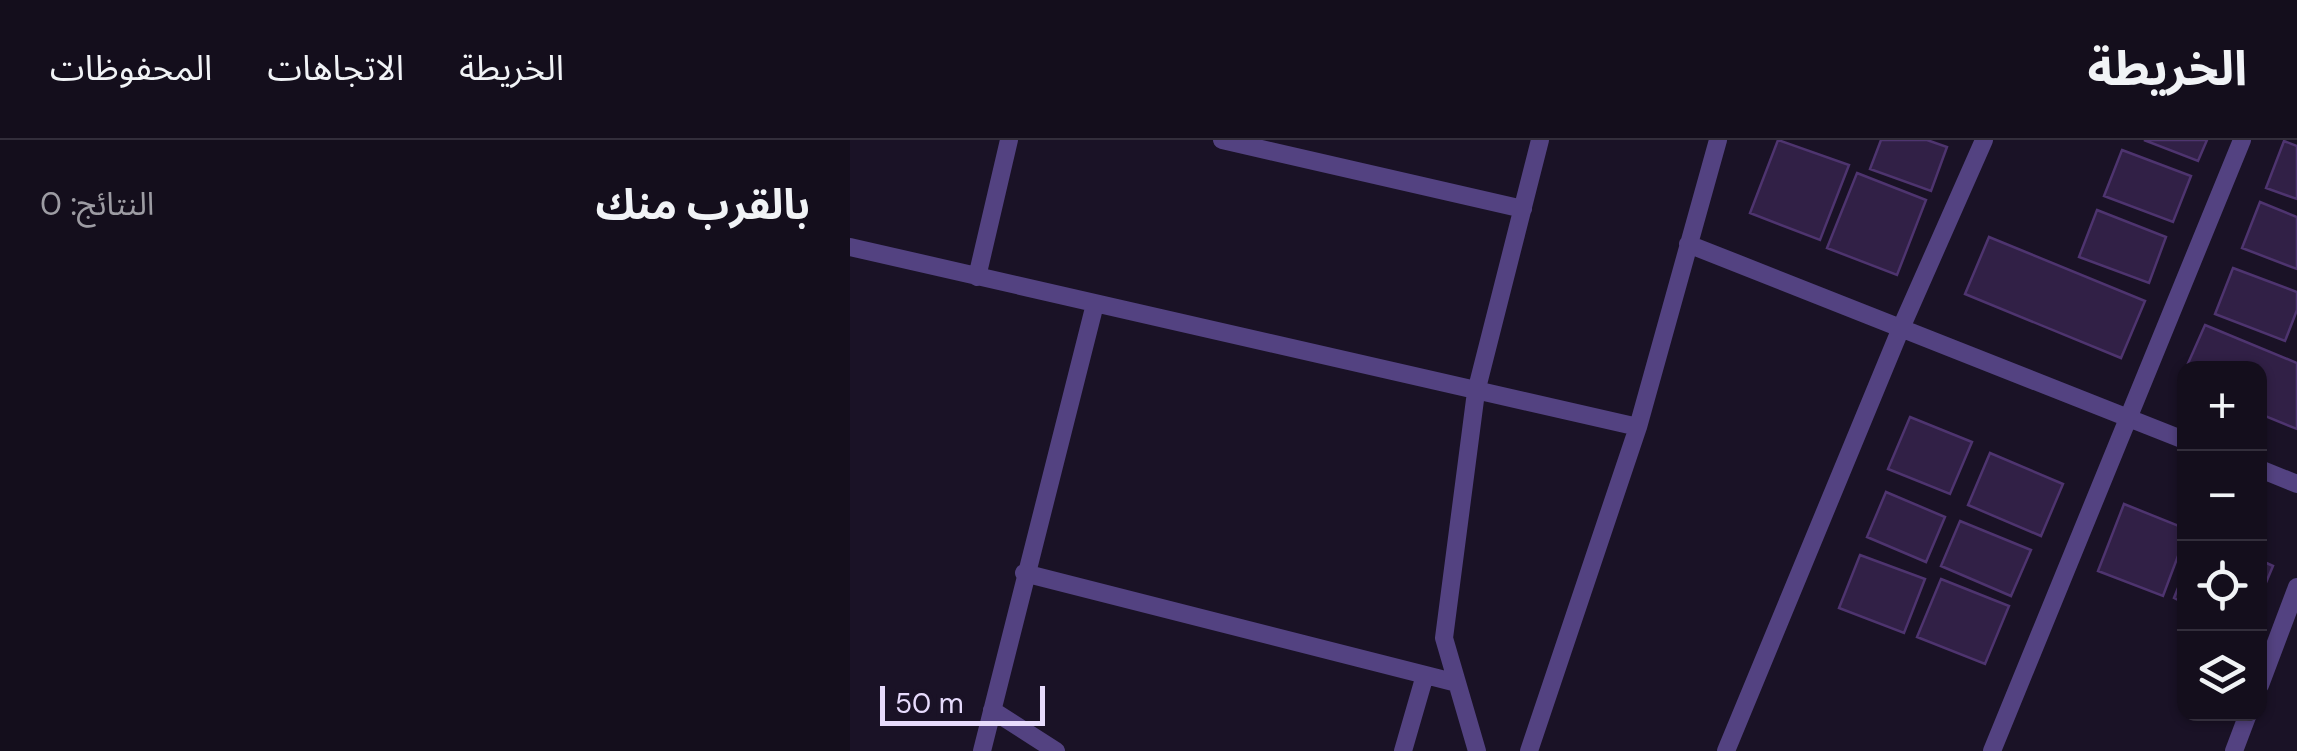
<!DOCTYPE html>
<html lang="ar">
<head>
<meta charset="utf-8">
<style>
  :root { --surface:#140e1c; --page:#211c29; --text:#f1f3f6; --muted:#9d9ca3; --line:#332e3b }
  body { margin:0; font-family:"DM Sans","Noto Sans Arabic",sans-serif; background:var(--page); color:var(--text); direction:rtl }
  .controls { position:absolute; right:30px; bottom:30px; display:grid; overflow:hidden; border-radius:20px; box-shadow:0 2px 8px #0004 }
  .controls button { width:90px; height:90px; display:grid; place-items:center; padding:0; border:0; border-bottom:2px solid var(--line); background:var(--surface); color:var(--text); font:50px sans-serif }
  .scale { position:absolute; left:30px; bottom:25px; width:165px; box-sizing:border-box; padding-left:10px; border:5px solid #e7dbfc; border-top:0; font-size:28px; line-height:35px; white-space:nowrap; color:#e7dbfc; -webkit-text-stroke:8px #1a1226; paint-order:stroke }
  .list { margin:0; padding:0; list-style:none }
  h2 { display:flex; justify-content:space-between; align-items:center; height:130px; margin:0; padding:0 40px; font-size:42px }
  h2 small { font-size:32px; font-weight:400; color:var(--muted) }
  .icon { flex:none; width:55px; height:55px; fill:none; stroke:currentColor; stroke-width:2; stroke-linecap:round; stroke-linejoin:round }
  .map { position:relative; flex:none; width:1447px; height:611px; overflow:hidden; direction:ltr }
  header { display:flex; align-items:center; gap:60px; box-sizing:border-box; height:140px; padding:0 50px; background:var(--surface); border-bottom:2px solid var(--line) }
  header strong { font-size:48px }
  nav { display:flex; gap:55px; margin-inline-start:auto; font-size:35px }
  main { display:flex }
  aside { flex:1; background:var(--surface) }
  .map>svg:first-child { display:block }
</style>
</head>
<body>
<header>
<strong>الخريطة</strong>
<nav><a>الخريطة</a><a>الاتجاهات</a><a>المحفوظات</a></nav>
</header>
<main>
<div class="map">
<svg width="1447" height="611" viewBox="0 0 1447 611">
  <rect width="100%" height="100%" fill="#1a1226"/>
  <path fill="#312046" stroke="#4e346f" stroke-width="2.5" d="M928 0 999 25 970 100 900 73Z
    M1031 0H1077L1097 7 1081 51 1020 29Z
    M1294 0H1357L1348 21Z
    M1434 1 1447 6V59L1416 48Z
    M1272 10 1341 36 1323 82 1254 56Z
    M1007 33 1076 60 1047 135 977 108Z
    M1410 62 1447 77V129L1392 108Z
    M1247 70 1316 97 1299 143 1229 117Z
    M1139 97 1295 161 1271 218 1115 154Z
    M1383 128 1447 152V170L1435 201 1365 174Z
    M1355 185 1447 223V289L1410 274V228H1336Z
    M1060 277 1122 302 1100 354 1038 329Z
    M1140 313 1213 344 1191 396 1118 365Z
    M1036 352 1095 377 1076 422 1017 397Z
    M1274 364 1334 388V400L1313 456 1248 431Z
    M1110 381 1181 410 1161 456 1091 426Z
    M1010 415 1075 439 1054 493 989 468Z
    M1410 420 1423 426 1410 457Z
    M1334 433V463L1324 458Z
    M1091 439 1159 466 1135 524 1067 497Z"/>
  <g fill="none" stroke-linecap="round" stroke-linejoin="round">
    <path stroke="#534281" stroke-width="18" d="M372 0 673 69
      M838 104 1334 300
      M0 107 788 287
      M127 137 159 0
      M1410 329 1447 344
      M174 433 607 543
      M1410 545 1447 447
      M142 570 206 611
      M132 611 245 164
      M553 611 575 535
      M627 611 594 498 626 252 690 0
      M679 611 788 287 868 0
      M876 611 1051 188 1134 0
      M1142 611 1392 0
      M1384 611 1398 574"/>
  </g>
</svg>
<div class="controls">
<button>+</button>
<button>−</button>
<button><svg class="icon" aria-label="locate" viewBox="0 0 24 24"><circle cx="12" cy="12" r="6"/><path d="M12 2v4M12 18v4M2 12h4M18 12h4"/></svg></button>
<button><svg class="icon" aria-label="layers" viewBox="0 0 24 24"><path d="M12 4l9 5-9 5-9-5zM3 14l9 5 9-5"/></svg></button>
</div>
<div class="scale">50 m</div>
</div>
<aside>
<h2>بالقرب منك<small>النتائج: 0</small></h2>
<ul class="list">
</ul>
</aside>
</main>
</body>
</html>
